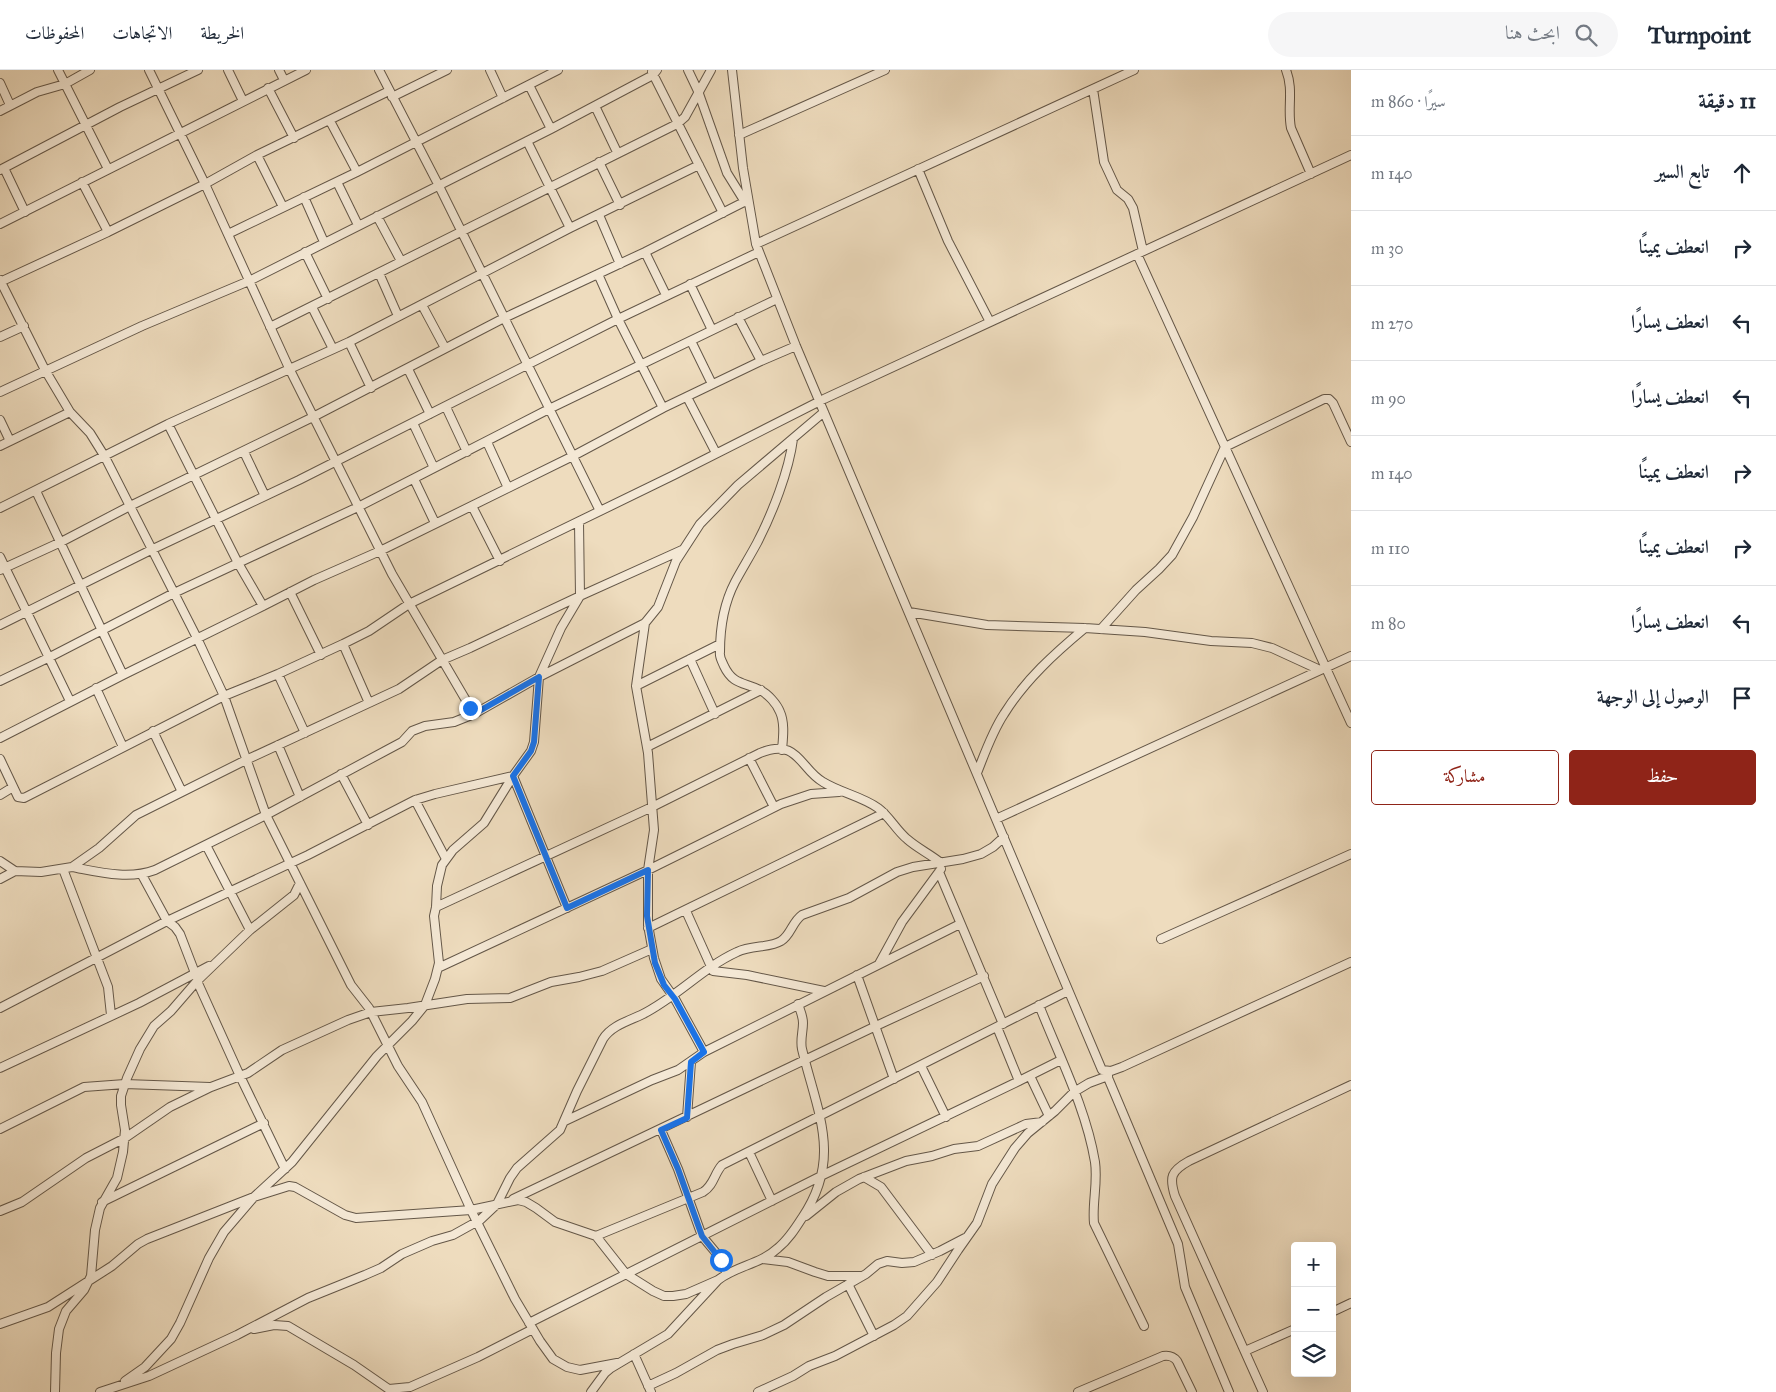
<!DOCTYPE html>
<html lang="ar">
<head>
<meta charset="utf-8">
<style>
  :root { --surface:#fff; --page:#f6f6f7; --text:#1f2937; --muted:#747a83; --line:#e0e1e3; --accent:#8f2418 }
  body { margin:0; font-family:"IM FELL Great Primer",Amiri,serif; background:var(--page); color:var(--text); direction:rtl }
  .controls { position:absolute; right:15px; bottom:15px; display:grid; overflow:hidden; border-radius:5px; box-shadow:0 5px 20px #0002 }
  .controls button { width:45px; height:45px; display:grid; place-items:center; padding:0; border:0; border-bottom:1px solid var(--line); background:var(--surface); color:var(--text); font:25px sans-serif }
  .stop { position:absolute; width:15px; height:15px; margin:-11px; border:4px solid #1a73e8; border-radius:50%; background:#fff }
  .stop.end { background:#1a73e8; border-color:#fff; box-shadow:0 1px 5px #0008 }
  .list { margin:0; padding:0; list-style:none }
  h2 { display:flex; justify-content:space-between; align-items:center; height:65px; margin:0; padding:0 20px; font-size:21px }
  h2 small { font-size:16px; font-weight:400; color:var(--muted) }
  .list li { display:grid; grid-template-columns:32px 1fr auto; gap:15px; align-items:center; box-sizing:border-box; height:75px; padding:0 20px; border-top:1px solid var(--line) }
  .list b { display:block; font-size:19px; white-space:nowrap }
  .list em { font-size:16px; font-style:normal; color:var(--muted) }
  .actions { display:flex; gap:10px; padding:15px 20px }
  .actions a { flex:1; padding:11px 0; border:1px solid var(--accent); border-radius:5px; text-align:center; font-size:18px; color:var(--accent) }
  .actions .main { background:var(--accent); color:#fff }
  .icon { flex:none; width:28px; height:28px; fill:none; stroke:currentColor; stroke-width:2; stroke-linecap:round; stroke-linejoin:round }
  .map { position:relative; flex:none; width:1351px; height:1322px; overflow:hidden; direction:ltr }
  header { display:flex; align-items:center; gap:30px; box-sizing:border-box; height:70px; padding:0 25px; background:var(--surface); border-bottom:1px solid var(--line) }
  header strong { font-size:24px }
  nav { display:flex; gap:28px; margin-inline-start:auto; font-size:18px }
  .search { width:350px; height:45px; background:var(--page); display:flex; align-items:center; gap:12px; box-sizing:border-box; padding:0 18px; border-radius:28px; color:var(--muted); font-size:19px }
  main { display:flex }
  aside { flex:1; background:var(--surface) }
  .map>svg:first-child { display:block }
</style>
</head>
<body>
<header>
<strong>Turnpoint</strong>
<div class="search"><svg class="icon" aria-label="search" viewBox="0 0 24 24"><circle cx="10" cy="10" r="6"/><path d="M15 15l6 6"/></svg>ابحث هنا</div>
<nav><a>الخريطة</a><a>الاتجاهات</a><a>المحفوظات</a></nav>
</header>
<main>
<aside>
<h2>11 دقيقة<small>سيرًا · 860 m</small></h2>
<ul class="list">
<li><svg class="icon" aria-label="ahead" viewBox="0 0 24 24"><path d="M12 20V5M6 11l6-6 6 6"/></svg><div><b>تابع السير</b></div><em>140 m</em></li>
<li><svg class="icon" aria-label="right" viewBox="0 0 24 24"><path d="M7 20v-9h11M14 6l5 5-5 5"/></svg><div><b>انعطف يمينًا</b></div><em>30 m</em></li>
<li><svg class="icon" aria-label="left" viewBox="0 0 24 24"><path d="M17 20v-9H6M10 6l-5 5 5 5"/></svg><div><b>انعطف يسارًا</b></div><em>270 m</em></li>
<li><svg class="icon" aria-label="left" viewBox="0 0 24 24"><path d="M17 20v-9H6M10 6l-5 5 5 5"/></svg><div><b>انعطف يسارًا</b></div><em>90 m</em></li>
<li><svg class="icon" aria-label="right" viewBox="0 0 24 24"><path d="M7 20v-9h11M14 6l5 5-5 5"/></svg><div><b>انعطف يمينًا</b></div><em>140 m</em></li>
<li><svg class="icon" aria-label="right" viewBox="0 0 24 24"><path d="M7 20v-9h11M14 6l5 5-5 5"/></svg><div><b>انعطف يمينًا</b></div><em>110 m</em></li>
<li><svg class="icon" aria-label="left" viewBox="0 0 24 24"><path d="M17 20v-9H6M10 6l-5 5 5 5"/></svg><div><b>انعطف يسارًا</b></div><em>80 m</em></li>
<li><svg class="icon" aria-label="arrive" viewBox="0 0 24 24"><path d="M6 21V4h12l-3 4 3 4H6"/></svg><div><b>الوصول إلى الوجهة</b></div></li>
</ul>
<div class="actions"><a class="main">حفظ</a><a>مشاركة</a></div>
</aside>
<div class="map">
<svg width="1351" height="1322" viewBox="0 0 1351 1322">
  <rect width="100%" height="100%" fill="#eedcbe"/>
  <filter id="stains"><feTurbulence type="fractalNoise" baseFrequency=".004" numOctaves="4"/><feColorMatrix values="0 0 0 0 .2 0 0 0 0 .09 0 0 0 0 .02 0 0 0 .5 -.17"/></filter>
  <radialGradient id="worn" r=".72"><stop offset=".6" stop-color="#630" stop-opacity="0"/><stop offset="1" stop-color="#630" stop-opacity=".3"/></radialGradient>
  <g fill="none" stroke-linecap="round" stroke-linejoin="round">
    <g stroke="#645748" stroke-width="10">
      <path id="minor" d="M58 0 108 99
        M149 0 205 114 289 298 392 504 474 644
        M228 0 243 31
        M279 0 284 10
        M379 0 439 116 600 441
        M490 0 503 28
        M688 0 698 21 727 103 745 132
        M732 0 743 98 756 174 796 276 1102 1000 1111 1001 1122 997 1351 892
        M1286 0C1294 20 1287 38 1291 58L1311 104
        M652 2 723 143
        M0 13 10 35
        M529 15 551 59
        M268 18 294 68
        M1093 19 1104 92 1117 120 1128 129 1133 138 1143 181
        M392 27 447 0
        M595 36 617 82
        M0 41 37 22 65 14 90 0
        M330 51 357 102
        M739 65 885 0
        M527 71 570 158
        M257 85 283 137
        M599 92 620 135
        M4 98 25 142
        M918 99 948 171 990 252
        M0 100 120 37 198 0
        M82 112 108 162
        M337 112 358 155
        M304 127 324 172
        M599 145 620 194
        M377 146 401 191
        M0 154 306 0
        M228 164 357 102 558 0
        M756 174 1134 0
        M305 182 328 229
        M645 182 666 225
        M1137 184 1351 653
        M379 203 398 246
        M598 204 618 249 663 338
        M0 210 45 300 70 342 90 363 105 387 197 568 224 626 266 745 351 915 369 938 398 996 422 1032 471 1140 515 1229 540 1271 553 1289 567 1297 580 1300 617 1293
        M0 212 108 162 205 114 257 85 389 21
        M690 214 712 260
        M422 235 445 278
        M312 237 333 279
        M738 247 761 291
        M270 257 677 54 685 47 711 0
        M0 267 24 256
        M691 271 712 314
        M349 272 371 318
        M408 299 430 344
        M0 322 142 256 249 211 551 59 653 5 657 0
        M687 327 716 383
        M446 337 467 382
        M0 350 10 371
        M413 353 434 398
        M168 354 238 493 263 536
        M487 372 508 418
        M0 376 70 342
        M244 382 265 426
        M414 409 435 453
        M36 421 123 605
        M472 436 500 491
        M0 438 168 354 349 272 570 158 699 95
        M0 487 70 631
        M0 500 61 472 130 436 313 347 504 248 645 182 748 130
        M290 522 321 585
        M909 542 987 555 1085 558 1145 562 1211 571 1252 573 1272 578 1320 600
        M645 553 636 616 648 683 654 760 648 800V855L654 888 661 909 675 929 704 982
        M0 555 153 479 299 410 618 249 759 182
        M1101 559 1136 520 1159 499 1172 485 1193 447 1225 377 1324 329H1329L1333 333 1351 372
        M343 574 369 633
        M690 589 715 644
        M278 604 305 663
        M0 611 50 587 174 523 358 437 549 339 777 229
        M636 616 720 574
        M96 618 123 677
        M153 661 182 722
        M0 668 123 605 263 536 314 510 380 481 573 386 663 338 761 291 796 276
        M278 675 300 727
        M647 677 761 620
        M782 680C783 668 785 653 780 642 777 634 768 624 760 620 744 612 733 615 724 596 722 591 719 587 720 582 720 558 724 533 735 512 742 499 750 486 757 473 772 444 789 401 793 369
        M749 688 774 737
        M0 689 18 727 24 728 224 626 278 604 343 574 369 561 409 534 674 405 824 329 1351 85
        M977 703C985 683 992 662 1004 644 1025 610 1055 583 1085 558
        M341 704 368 755
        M0 725 13 717
        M415 730 446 789
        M996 749 1351 586
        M206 775 250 860
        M0 791 15 801 41 802 72 797 99 778 136 745 246 690 399 619 442 590 470 578 580 526 682 480
        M72 797C99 802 128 810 155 800L266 745 387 680 402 672 412 661 425 656 454 652 474 644 539 607 645 553 658 537 676 491 700 454 738 415 824 342
        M63 799 108 917 111 945
        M939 802 1003 954
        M142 805 167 851 175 857 180 864 195 903
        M0 809 15 801
        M436 837 652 737 760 683C798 667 800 699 823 712 841 723 861 726 878 738 890 747 896 760 907 769 917 778 930 784 941 793
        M686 841 713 901 747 905 824 921
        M648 858 884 743
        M1161 869 1351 784
        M879 894 902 852 941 799
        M438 898 648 800 781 734 811 724 839 722
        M857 905 894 1009
        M197 911 240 1006 285 1099
        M1039 935C1059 986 1086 1038 1095 1092 1098 1113 1092 1133 1094 1153L1144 1256
        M0 938 167 851 308 785 415 730 435 724 513 706 567 838
        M997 957 1019 1011
        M921 996 946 1047
        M0 998 139 933 209 896
        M1106 1003 1178 1174 1185 1217 1229 1322
        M1030 1006 1049 1046
        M687 1047 691 992
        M565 1051 652 1010 678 1000 704 982 960 854
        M0 1059 84 1017 125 1014 210 1017
        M661 1060 678 1099 702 1166 717 1184 727 1204
        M749 1082 772 1131
        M864 1107 881 1117 932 1185
        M513 1129 876 956 984 906
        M102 1132 264 1053
        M0 1141 22 1132 86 1088 125 1068 170 1037 211 1017 248 1003 282 980 348 950 371 942 408 938 467 929 510 928 551 912 579 907 602 901 652 879
        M806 1146 836 1122 859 1109 906 1091 932 1086 954 1079 978 1076 1026 1054 1042 1052
        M596 1166 703 1122C714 1115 714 1104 722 1095L1068 921
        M763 1189 788 1192 815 1202 828 1206H861
        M848 1214 874 1266
        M1332 1242 1351 1233
        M529 1253 823 1105 1019 1011 1061 990
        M0 1254 48 1237 112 1196 138 1174 147 1169 254 1127 289 1116 295 1117 345 1145 356 1148 471 1140 518 1130 526 1132 536 1138 555 1152 596 1166 626 1204 653 1221 664 1226H673L686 1224 718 1210
        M254 1259 274 1255 288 1256 354 1295 393 1322
        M1245 1281 1295 1259
        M634 1284 651 1322
        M125 1311 145 1297 171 1269 180 1253 209 1188 224 1162 254 1127 292 1092 377 986 412 951 425 935 435 909 439 893 434 846 436 837 437 816 442 795 453 780 484 753 513 706 531 681 534 672 539 607 561 558 580 526 579 452
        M648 1316 676 1303 717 1280 733 1274 763 1265 784 1255 826 1227 866 1204 878 1194 887 1191 902 1193 914 1192 940 1181 965 1168
        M389 1319 410 1317 478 1287 533 1259
        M55 1322 56 1283 59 1259 66 1241 84 1220 91 1206 95 1160 100 1138 117 1108 123 1082 125 1060 121 1035V1026L127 1008 140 979 154 956 171 941 197 911 250 860 294 825 300 813
        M100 1322 149 1306 237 1265 308 1228 365 1205 381 1198 402 1184 432 1171 453 1165 480 1150 497 1134 510 1108 517 1098 560 1060 577 1021 603 969C611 956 628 951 641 945 676 928 702 898 737 882 751 875 770 878 781 871 791 865 792 852 802 845L849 828 897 802 913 797 963 789 981 784 993 777 1004 767
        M591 1322 605 1303 611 1298 668 1264 718 1210C736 1196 761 1194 778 1178 788 1170 795 1159 802 1148 843 1088 817 1042 802 979 800 970 803 962 803 953 803 946 800 940 798 934
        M758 1322 793 1306 809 1296 835 1286 894 1255 907 1246 937 1212 958 1180 977 1153 992 1114 1015 1078 1028 1063 1055 1041 1074 1022 1089 1013 1108 1006
        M1078 1322 1163 1286C1169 1285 1173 1286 1177 1291L1192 1322
        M1263 1322 1175 1126C1169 1107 1171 1101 1189 1091L1351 1015"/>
    </g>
    <use href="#minor" stroke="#f4e8d5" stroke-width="8"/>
  </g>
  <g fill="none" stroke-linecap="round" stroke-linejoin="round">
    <path stroke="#1a73e8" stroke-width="6" d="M470 638 474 644 539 607 534 672 531 681 513 706 567 838 648 800 647 846 655 893 664 915 675 929 704 982 691 992 687 1048 661 1060 678 1099 702 1166 721 1190"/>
  </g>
  <rect width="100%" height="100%" filter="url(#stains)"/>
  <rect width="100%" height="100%" fill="url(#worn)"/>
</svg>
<div class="controls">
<button>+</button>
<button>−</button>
<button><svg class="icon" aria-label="layers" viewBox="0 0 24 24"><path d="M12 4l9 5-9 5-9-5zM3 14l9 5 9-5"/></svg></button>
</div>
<div class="stop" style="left:721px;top:1190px"></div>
<div class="stop end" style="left:470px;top:638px"></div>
</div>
</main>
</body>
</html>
